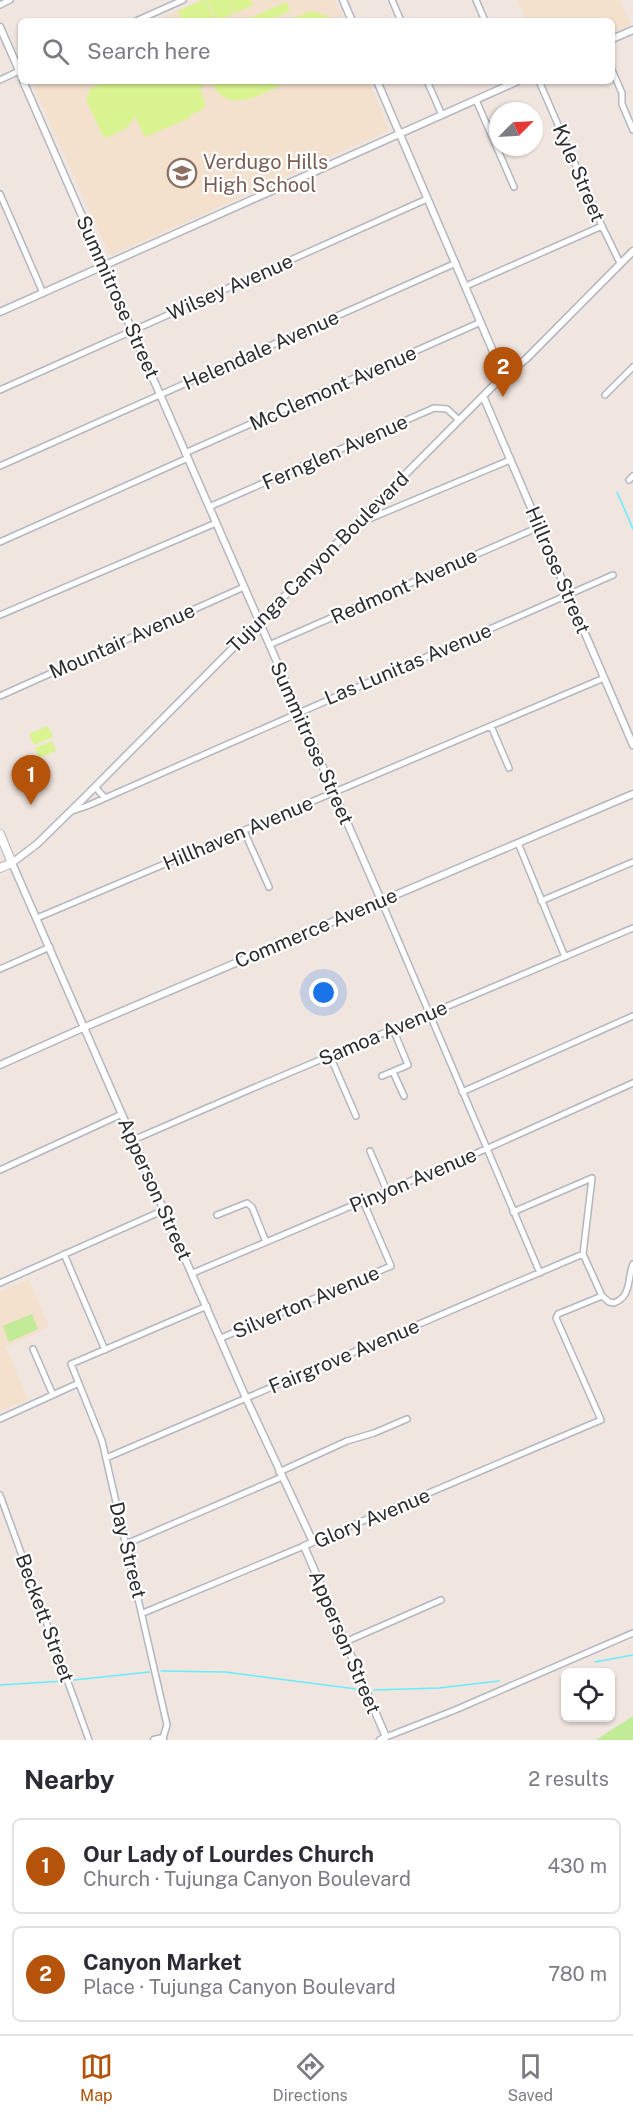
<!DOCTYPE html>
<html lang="en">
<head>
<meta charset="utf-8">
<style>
  :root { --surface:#fff; --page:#f2f2f3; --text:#2b2b33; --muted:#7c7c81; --line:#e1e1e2; --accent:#b45309 }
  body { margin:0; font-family:"Public Sans",sans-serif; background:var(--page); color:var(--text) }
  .controls { position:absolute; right:18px; bottom:18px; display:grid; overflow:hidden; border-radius:9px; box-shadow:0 2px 4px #0004 }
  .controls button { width:54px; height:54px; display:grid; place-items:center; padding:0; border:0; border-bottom:2px solid var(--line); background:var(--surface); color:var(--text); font:30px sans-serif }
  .compass { position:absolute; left:489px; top:102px; width:54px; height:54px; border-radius:50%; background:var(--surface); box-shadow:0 2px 4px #0004; rotate:66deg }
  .you { position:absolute; left:324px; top:993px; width:21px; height:21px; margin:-15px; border:4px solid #fff; border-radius:50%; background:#1a73e8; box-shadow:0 0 0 9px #1a73e833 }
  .badge { display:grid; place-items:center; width:39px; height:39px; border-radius:50%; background:var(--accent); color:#fff; font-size:20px; font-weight:700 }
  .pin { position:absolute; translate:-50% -50px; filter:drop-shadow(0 2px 3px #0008) }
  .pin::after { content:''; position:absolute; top:32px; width:21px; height:18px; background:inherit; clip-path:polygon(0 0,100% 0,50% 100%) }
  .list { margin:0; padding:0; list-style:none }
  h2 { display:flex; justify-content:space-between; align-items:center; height:78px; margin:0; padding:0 24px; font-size:26px }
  h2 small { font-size:20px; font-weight:400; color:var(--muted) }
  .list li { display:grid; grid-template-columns:39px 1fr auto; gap:18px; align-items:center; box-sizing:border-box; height:96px; margin:0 12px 12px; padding:0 12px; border:2px solid var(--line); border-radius:9px }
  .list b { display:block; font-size:22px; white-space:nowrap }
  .list p { margin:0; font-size:20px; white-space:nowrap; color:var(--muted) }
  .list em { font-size:20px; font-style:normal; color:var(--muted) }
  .icon { flex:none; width:33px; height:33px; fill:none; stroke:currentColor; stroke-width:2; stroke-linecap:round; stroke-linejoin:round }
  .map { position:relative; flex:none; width:633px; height:1740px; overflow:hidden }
  .search { position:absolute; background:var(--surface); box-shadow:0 2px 4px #0004; left:18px; right:18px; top:18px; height:66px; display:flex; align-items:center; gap:15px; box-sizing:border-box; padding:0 21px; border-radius:9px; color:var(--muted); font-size:22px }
  .sheet { height:294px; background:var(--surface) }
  nav { display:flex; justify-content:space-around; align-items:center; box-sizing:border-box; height:84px; border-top:2px solid var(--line); background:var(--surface); font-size:16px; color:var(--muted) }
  nav a { display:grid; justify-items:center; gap:3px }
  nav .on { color:var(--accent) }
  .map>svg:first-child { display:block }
</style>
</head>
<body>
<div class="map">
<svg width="633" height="1740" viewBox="0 0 633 1740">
  <rect width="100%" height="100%" fill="#f0e5df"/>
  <path fill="#f3e0cd" d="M200 0H335L342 16 340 17 342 21H165V16Z
    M518 0H620L631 25 612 33V21H527Z
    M31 81H369L389 130 110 256Z
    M29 1279 49 1327 6 1347 28 1399 0 1411V1292Z"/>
  <path fill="#c1eb96" d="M32 1314 38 1329 9 1342 3 1326Z
    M633 1716V1740H596Z"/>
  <path fill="#daf491" d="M203 0H206L215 21H194L192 18 193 21H182L178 11Z
    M207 0H251L253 5 236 13 229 1 234 13 217 21Z
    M286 2 290 11 267 21H244Z
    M312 11 327 16 332 21H285Z
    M108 81H202L204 87 200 89 205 103 204 109 190 115V118L145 137 135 116C129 130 117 133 104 138L86 100 91 88Z
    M211 81H289C263 93 227 118 211 81Z
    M48 726 53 737 34 745 29 734Z
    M52 741 56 751 39 758 35 748Z"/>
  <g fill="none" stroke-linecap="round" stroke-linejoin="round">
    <path stroke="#68edfc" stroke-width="1.5" d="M617 492 633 529
      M595 1662 633 1655
      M161 1671 225 1672 356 1689
      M74 1680 149 1672
      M0 1685 64 1681
      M374 1690 439 1688 499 1681"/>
    <g stroke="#b2b7c2" stroke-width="8">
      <path id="minor" d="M392 0 401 21
        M476 0 485 21
        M0 5 10 0
        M136 21 183 0
        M612 70 622 93V104L633 130
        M0 80 19 71
        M427 81 442 115
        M539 81 602 226 620 263
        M476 100 514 187
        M0 194 43 293
        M466 286 602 226
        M0 390 427 199
        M605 395 633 367
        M185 453 481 322
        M0 466 456 263
        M629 480 633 476
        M209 507 434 408 447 409 459 420
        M357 524 510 460
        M0 542 188 458
        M0 615 216 523
        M269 645 539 527
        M0 696 244 587
        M491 726 509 768
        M95 787 105 798
        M69 812 87 806 613 575
        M244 831 269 887
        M518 843 565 957
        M381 900 540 1273
        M541 901 633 862
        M37 918 604 678
        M0 969 50 947
        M330 1056 356 1116
        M393 1072 404 1096
        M382 1076 408 1065 393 1029
        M462 1092 633 1016
        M133 1140 251 1089 633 928
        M370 1151 387 1191
        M0 1170 122 1114
        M513 1212 592 1178 583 1254 602 1296 609 1302 614 1303C632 1296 627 1279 633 1264
        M217 1215 247 1203 252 1207 266 1242
        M64 1254 105 1350
        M193 1273 486 1149 633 1083
        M0 1283 164 1210
        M221 1338 391 1266 363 1201
        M33 1349 53 1395
        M0 1419 79 1383
        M106 1458 583 1254
        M279 1472 347 1441 374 1433 407 1419
        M0 1495 89 1740
        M313 1542 601 1420 556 1318 558 1314 602 1296
        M126 1544 282 1477
        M143 1613 304 1546
        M345 1642 441 1600
        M386 1737 455 1710 633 1633
        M163 1738 167 1725 102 1441 71 1364 207 1306"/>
    </g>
    <g stroke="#b2b7c2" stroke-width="9">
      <path id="tertiary" d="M343 0 352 21
        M0 27 21 75
        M612 39 633 30
        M23 81 381 900
        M377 81 504 377
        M0 312 518 81
        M483 396 633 745
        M0 1065 85 1027 633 794
        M154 1740 163 1738V1740
        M380 1740 386 1737 304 1546 313 1542 246 1398 12 863 37 844 84 798 495 384 526 359 633 251"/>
    </g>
    <g stroke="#b2b7c2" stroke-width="10">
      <path id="secondary" d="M0 834 12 863 0 868"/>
    </g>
    <use href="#minor" stroke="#fff" stroke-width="5"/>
    <use href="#tertiary" stroke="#fff" stroke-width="6"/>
    <use href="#secondary" stroke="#fff" stroke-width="8"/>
  </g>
  <defs>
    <g id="school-ring" transform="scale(1.5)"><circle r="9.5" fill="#fff" stroke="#8d6e63" stroke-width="1.5"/><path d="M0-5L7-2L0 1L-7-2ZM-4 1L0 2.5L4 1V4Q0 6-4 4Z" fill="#8d6e63"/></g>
  </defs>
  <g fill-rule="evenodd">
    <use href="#school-ring" x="182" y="173"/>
  </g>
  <g text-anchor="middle" stroke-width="4.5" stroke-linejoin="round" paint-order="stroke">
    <g font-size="20" fill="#785e54" stroke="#fff" text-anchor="start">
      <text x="203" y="169">Verdugo Hills<tspan x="203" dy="23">High School</tspan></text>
    </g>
    <g font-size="20" fill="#2d2d2d" stroke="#fff">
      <text transform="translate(579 173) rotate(67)" y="7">Kyle Street</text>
      <text transform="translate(230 287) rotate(-24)" y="7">Wilsey Avenue</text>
      <text transform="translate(118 297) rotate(66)" y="7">Summitrose Street</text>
      <text transform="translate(261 350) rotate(-24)" y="7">Helendale Avenue</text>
      <text transform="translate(333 388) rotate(-24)" y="7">McClemont Avenue</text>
      <text transform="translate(335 452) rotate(-24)" y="7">Fernglen Avenue</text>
      <text transform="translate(318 562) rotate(-45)" y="7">Tujunga Canyon Boulevard</text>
      <text transform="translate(558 570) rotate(67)" y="7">Hillrose Street</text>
      <text transform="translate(404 586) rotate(-24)" y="7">Redmont Avenue</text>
      <text transform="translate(122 641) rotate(-24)" y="7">Mountair Avenue</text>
      <text transform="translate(408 664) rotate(-23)" y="7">Las Lunitas Avenue</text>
      <text transform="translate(312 743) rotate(66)" y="7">Summitrose Street</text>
      <text transform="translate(238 833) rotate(-23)" y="7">Hillhaven Avenue</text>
      <text transform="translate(316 928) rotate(-23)" y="7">Commerce Avenue</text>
      <text transform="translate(383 1033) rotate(-23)" y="7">Samoa Avenue</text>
      <text transform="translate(413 1180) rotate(-23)" y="7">Pinyon Avenue</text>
      <text transform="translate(155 1189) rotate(66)" y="7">Apperson Street</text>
      <text transform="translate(306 1302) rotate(-23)" y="7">Silverton Avenue</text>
      <text transform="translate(344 1356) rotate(-23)" y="7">Fairgrove Avenue</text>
      <text transform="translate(372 1518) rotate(-23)" y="7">Glory Avenue</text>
      <text transform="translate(128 1550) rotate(76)" y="7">Day Street</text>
      <text transform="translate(45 1618) rotate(70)" y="7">Beckett Street</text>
      <text transform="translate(345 1642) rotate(67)" y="7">Apperson Street</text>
    </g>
  </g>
</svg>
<div class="controls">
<button><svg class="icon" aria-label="locate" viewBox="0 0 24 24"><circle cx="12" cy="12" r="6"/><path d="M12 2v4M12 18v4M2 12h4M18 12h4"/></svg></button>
</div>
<svg class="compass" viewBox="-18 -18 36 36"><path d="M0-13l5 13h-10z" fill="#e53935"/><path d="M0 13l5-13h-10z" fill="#7c7c81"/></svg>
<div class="you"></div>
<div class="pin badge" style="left:31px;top:805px">1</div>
<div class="pin badge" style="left:503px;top:397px">2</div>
<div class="search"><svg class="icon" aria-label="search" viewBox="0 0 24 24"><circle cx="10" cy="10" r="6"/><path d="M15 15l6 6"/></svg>Search here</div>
</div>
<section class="sheet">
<h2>Nearby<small>2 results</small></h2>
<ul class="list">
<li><span class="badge">1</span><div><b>Our Lady of Lourdes Church</b><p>Church · Tujunga Canyon Boulevard</p></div><em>430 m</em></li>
<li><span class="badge">2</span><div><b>Canyon Market</b><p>Place · Tujunga Canyon Boulevard</p></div><em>780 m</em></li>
</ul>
</section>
<nav>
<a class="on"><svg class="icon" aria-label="map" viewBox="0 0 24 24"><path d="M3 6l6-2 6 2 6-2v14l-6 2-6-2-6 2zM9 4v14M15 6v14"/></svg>Map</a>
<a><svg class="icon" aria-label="directions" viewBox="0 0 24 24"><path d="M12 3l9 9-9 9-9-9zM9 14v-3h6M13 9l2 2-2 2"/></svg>Directions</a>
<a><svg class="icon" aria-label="saved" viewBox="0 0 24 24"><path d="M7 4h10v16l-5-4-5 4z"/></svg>Saved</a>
</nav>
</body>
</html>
